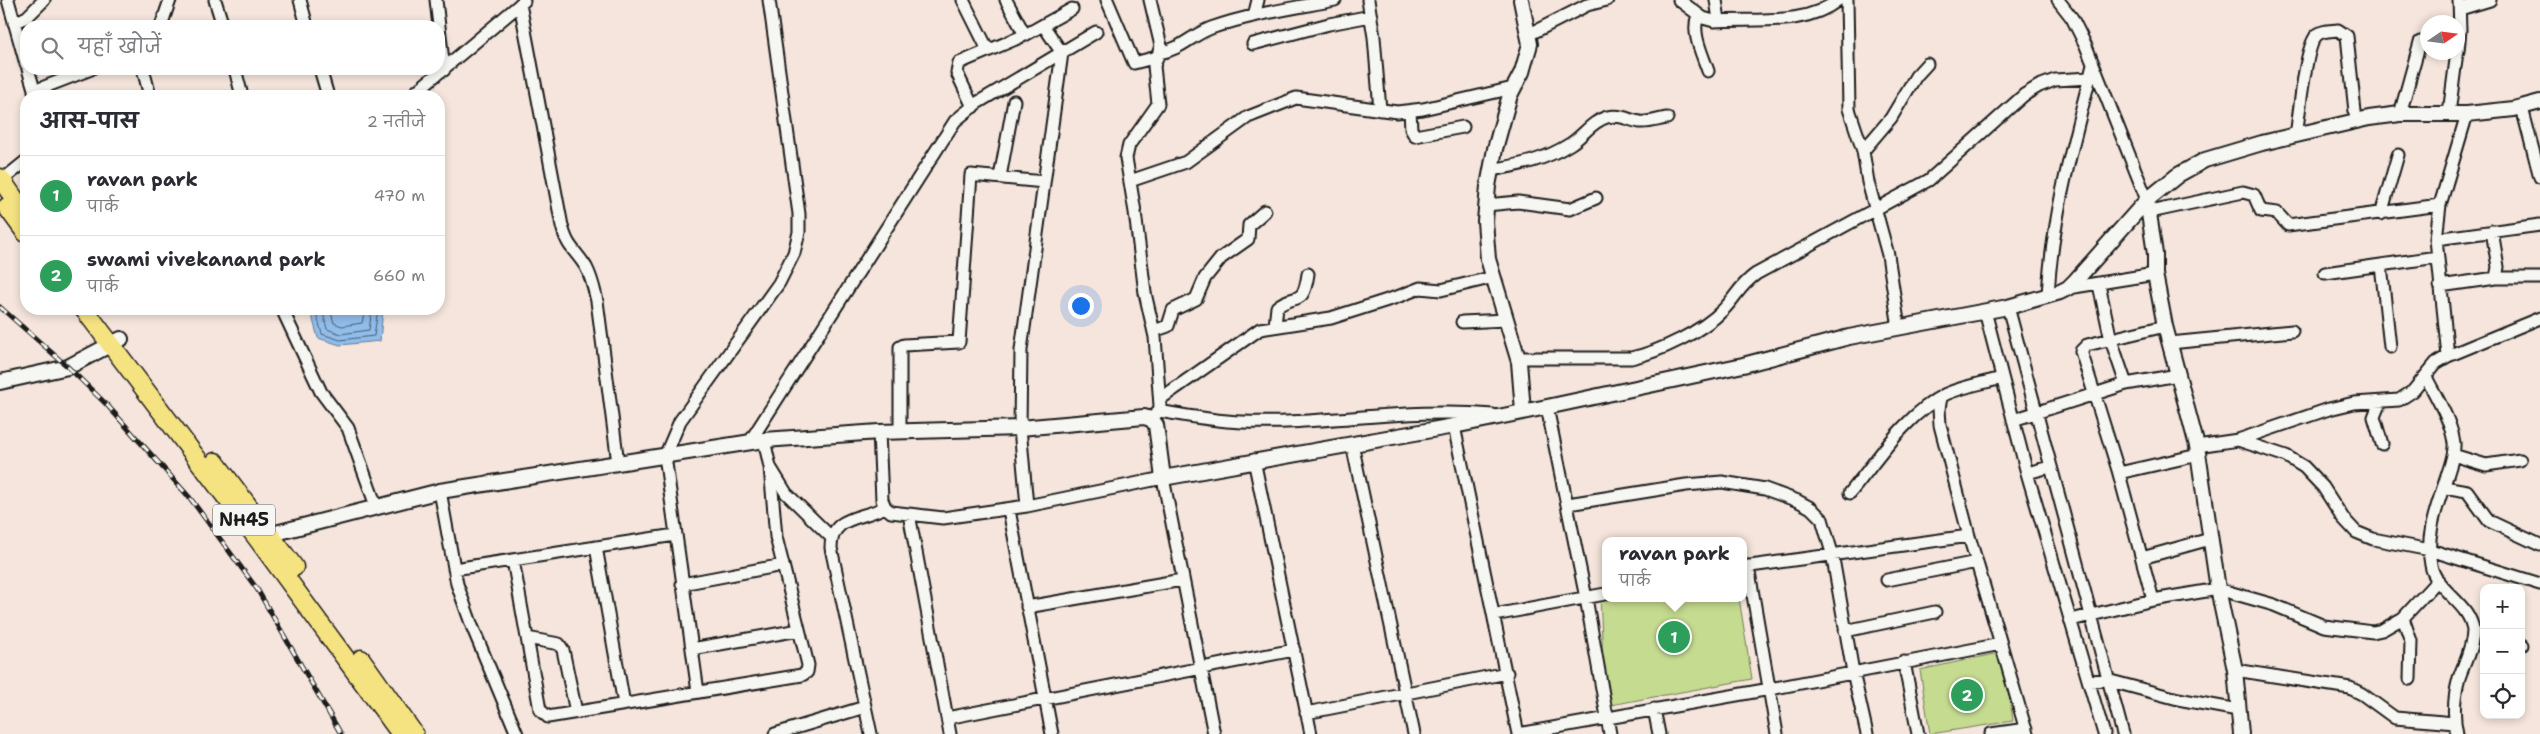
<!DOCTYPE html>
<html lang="hi">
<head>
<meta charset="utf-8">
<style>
  :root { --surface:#fff; --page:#f2f2f3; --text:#2b2b33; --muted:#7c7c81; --line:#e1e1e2; --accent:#0b8043 }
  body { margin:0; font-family:"Shantell Sans","Playpen Sans Deva",sans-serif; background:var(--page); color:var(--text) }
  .controls { position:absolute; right:15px; bottom:15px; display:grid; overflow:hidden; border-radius:10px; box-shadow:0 2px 8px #0003 }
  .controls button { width:45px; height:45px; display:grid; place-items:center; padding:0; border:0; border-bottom:1px solid var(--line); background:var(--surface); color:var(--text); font:25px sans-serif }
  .compass { position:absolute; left:2420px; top:15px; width:45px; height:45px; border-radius:50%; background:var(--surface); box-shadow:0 2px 8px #0003; rotate:77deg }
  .you { position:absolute; left:1080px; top:305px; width:18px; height:18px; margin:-12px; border:4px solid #fff; border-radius:50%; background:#1a73e8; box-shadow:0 0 0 8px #1a73e833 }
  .badge { display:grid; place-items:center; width:32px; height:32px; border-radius:50%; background:var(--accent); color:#fff; font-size:16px; font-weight:700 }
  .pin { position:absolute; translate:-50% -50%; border:2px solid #fff; box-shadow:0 1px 5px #0006 }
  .popup { position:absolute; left:1602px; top:537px; width:145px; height:65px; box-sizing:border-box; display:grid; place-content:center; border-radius:10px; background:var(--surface); filter:drop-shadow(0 1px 4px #0005); font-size:16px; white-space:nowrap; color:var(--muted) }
  .popup b { font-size:19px; color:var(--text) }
  .popup::after { content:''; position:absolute; left:50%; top:100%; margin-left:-10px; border:10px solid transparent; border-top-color:var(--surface) }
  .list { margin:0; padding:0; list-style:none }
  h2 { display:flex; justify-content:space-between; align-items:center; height:65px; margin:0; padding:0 20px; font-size:21px }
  h2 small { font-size:16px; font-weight:400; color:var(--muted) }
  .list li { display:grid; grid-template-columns:32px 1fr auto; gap:15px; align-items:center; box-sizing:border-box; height:80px; padding:0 20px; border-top:1px solid var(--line) }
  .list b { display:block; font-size:19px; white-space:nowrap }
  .list p { margin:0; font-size:16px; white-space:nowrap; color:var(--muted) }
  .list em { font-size:16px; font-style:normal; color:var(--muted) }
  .icon { flex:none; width:28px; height:28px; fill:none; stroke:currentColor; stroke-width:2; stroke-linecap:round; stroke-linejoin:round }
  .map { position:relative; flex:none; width:2540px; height:734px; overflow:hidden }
  .search { position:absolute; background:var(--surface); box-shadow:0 2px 8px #0003; left:20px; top:20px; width:425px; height:55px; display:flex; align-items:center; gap:12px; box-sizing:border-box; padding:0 18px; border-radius:20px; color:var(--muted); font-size:19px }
  .panel { position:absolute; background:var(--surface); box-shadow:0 2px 8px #0003; left:20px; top:90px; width:425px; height:225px; border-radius:20px }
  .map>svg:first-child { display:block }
</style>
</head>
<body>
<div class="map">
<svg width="2540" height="734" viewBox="0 0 2540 734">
  <rect width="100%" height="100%" fill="#f5e5dc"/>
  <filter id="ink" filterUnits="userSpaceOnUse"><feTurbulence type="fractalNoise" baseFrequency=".02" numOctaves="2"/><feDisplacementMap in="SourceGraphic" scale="10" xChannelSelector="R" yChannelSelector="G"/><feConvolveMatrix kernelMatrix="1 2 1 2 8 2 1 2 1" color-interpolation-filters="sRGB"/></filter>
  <g filter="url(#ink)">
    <path fill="#c5db90" stroke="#707c56" d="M1600 595 1605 598H1739L1752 679 1605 706Z
      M2003 652 2013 721 1930 734 1920 670Z"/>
    <path fill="#91bdea" stroke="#627d98" d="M310 309H383L380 341 340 345 318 338Z"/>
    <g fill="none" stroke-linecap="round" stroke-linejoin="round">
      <path stroke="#4b5c6e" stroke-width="1" d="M315 309 322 334 340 340 374 336 378 309
        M322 309 327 329 341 334 369 330 372 309
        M330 309 334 323 342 326 362 323 365 309"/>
      <g stroke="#1c1c1c" stroke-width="15">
        <path id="minor" d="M8 0 26 64
          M215 0 223 26
          M300 0 307 26
          M436 0 444 70
          M963 0 988 50
          M1006 0 1025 35
          M1107 0 1134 63 1157 57
          M1150 0 1161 46 1154 66 1158 104 1129 145 1126 158 1135 212 1145 293 1155 337 1160 406 1159 411 1151 419
          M1368 0 1374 37 1380 110
          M1679 0 1703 18 1714 21C1754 18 1805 27 1838 0
          M1716 0 1719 20
          M1847 0 1849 109 1863 151 1868 182 1888 255 1899 328
          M2058 0 2072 18 2086 46 2147 200
          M520 4 562 226C568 249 575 249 586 267 592 278 594 289 597 301L618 463
          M2460 9 2490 0
          M1698 15C1691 33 1702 53 1708 71
          M1254 16 1258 0
          M14 23 27 17 44 0
          M1043 25 1062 53 1021 350 1020 428 1027 506 1163 478 1214 734
          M161 26 170 0
          M1530 34 1587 5 1607 0
          M1253 44 1329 24 1371 16
          M2458 51 2460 30 2459 0
          M1159 53C1180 50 1192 35 1211 28 1251 14 1294 8 1335 0
          M28 69 36 96
          M143 69 150 96
          M235 69 242 96
          M320 69 328 96
          M34 91 91 69
          M411 96 524 1
          M973 107 957 73 959 63 1025 35 1072 9
          M2522 108 2540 177
          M1410 111 1411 129 1415 136 1463 127
          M2449 113 2457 52
          M2400 114 2420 42
          M2296 136C2299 117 2305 48 2316 36 2321 30 2332 31 2338 30L2347 36 2356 121
          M1863 151 1891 118 1916 76 1927 64
          M1491 170C1520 165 1545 160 1570 144 1583 136 1592 121 1607 117 1620 114 1628 120 1640 122 1649 123 1659 119 1667 118
          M1000 177 1014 101
          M1130 181 1186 162 1248 117 1296 98 1397 112 1423 109 1513 88
          M0 182 26 161
          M1486 205 1518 202 1570 209 1596 198
          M2150 212 2243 192 2254 195 2261 211 2277 213 2288 225 2440 205
          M2381 214 2398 155
          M2436 239 2540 225
          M2381 265 2390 347
          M2325 273 2437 257
          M2496 278H2540
          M2099 285 2111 340 2126 384
          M2440 286 2496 278 2498 267 2492 231
          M2068 288 2155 274
          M2048 295C2052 217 2074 140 2093 65
          M2008 307 2123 734
          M282 309 321 392 348 428 376 506
          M1985 311 2027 473 2104 734
          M1462 322 1507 320
          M1275 326 1277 307C1295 292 1303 309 1308 274
          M1154 331 1168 326 1173 310 1196 299 1205 278 1221 258 1248 239 1249 225 1265 211
          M2170 343 2292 331
          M2448 356 2436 239 2440 205 2467 114
          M1518 358H1631C1659 352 1703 331 1723 310 1736 297 1739 286 1756 274L1929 180 2024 95 2039 86 2055 80 2090 78
          M2426 377C2436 397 2451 420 2454 443 2455 454 2450 466 2447 476 2438 504 2425 534 2431 565 2435 591 2471 603 2473 631 2473 647 2464 663 2459 678 2454 696 2453 716 2457 734
          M1941 397 1939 409 1940 425 1969 536 2001 644
          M1160 399 1260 329 1331 318 1397 297 1420 288 1441 290 1494 277
          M2380 402 2374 417 2382 444
          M1547 407 1586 598 1610 734
          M1159 411C1187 416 1214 421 1242 422 1326 425 1410 407 1493 415
          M2013 420 2126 384 2178 375
          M1454 426 1518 734
          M900 431V347L904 345 959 342 971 175 1044 182
          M879 432 882 500 885 507 891 512 943 518 1027 506
          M764 440 770 467 786 493 831 537
          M2238 440 2286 456 2304 467 2323 487 2343 518 2356 532 2373 539 2430 550 2540 584
          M749 443 955 121 977 103 1096 32
          M1352 444 1414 734
          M2197 446 2238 440 2329 409 2354 403 2399 400 2413 391 2436 363 2448 356 2540 318
          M2453 455 2486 465 2520 460
          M1254 460 1311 734
          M2027 473 2050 467
          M2119 473 2198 455
          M2444 487 2467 491 2489 521 2540 545
          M440 491 457 584 472 626 517 734
          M1850 493C1878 459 1906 414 1946 394 1964 386 1984 383 2002 378
          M1568 504 1686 485 1722 482 1765 489 1798 501 1811 508 1822 519 1832 553 1853 672 1867 734
          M1009 510 1052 734
          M909 514 950 734
          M596 547 624 704
          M2142 558 2210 539
          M513 560 540 710 548 717 802 675 807 672 808 665 776 537 770 467
          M1748 566 1777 734
          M1743 567 1969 536
          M454 569 675 535
          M1887 580 1977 562
          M682 584 783 565
          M2153 600 2118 470 2081 351 2087 345 2165 326
          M1027 607 1182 580
          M1494 615 1605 594
          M2403 618 2411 641 2410 679
          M2071 620 2153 600 2218 589 2274 605 2324 626 2373 632 2382 630 2403 618 2438 580
          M1845 631 1935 612
          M527 638 559 644 563 650 576 712
          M2521 645H2522
          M692 649 799 630
          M1904 662 1918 734
          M2235 670 2350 688 2362 694 2395 718 2455 723
          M2089 681 2107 680 2178 699 2238 710
          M698 692 665 456 680 421 779 283 794 253 799 232V214L769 0
          M1654 709 1659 734
          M1306 713 1507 673
          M947 718 1294 650
          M775 734 865 707
          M871 734 831 548C831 515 861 520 885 507
          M1518 734 1770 689 2001 644 2027 734
          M1991 734 2026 729"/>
      </g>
      <g stroke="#1c1c1c" stroke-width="18">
        <path id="tertiary" d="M1521 0 1530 44 1522 72 1510 95 1495 149 1488 186 1485 221 1488 259 1519 362 1523 411
          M2147 200 2155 254V274L2165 326 2197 446 2218 589 2235 670 2241 734
          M0 382 68 367 121 339
          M260 537 440 491 764 440 879 432 1020 428 1144 417 1151 419 1156 425 1163 478 1454 426 1547 407 1743 365 1849 337 2008 307 2060 292 2068 288 2076 280 2147 200 2178 175 2205 160 2262 143 2369 118 2400 114H2467L2514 109 2540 102"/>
      </g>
      <g stroke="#1c1c1c" stroke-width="21">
        <path id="trunk" d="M0 178 26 215
          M7 207 26 233
          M84 309 257 538 401 734
          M215 462 294 567
          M361 659 414 734"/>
      </g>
      <use href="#minor" stroke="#f6f6f2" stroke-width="11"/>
      <use href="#tertiary" stroke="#f6f6f2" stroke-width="14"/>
      <use href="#trunk" stroke="#f5e381" stroke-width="18"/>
      <g stroke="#1c1c1c" stroke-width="5">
        <path id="rail" d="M0 307 68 367 107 405 190 498 257 589 341 734"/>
      </g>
      <use href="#rail" stroke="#f6f6f2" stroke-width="3" stroke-dasharray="9" stroke-linecap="butt"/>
    </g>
  </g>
  <g text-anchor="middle" stroke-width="4" stroke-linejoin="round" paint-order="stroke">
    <rect fill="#f6f6f2" stroke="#5d5d5c" stroke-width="1" x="213" y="504.5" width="62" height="31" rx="4"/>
    <g font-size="18" font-weight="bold" fill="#1c1c1c">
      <text x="244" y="526">NH45</text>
    </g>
  </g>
</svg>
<div class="controls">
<button>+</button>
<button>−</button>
<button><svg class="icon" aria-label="locate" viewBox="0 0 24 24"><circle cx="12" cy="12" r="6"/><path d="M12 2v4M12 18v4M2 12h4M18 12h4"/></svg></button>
</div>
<svg class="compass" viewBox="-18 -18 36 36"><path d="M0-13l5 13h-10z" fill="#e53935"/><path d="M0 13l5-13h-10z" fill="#7c7c81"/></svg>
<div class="you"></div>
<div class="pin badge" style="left:1674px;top:637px;background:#2e9e5b">1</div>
<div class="popup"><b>ravan park</b>पार्क</div>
<div class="pin badge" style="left:1967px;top:695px;background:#2e9e5b">2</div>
<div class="search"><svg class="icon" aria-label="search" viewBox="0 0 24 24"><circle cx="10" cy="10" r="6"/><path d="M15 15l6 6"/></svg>यहाँ खोजें</div>
<section class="panel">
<h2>आस-पास<small>2 नतीजे</small></h2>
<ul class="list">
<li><span class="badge" style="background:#2e9e5b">1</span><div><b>ravan park</b><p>पार्क</p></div><em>470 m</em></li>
<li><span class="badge" style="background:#2e9e5b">2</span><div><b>swami vivekanand park</b><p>पार्क</p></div><em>660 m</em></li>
</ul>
</section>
</div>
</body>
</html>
